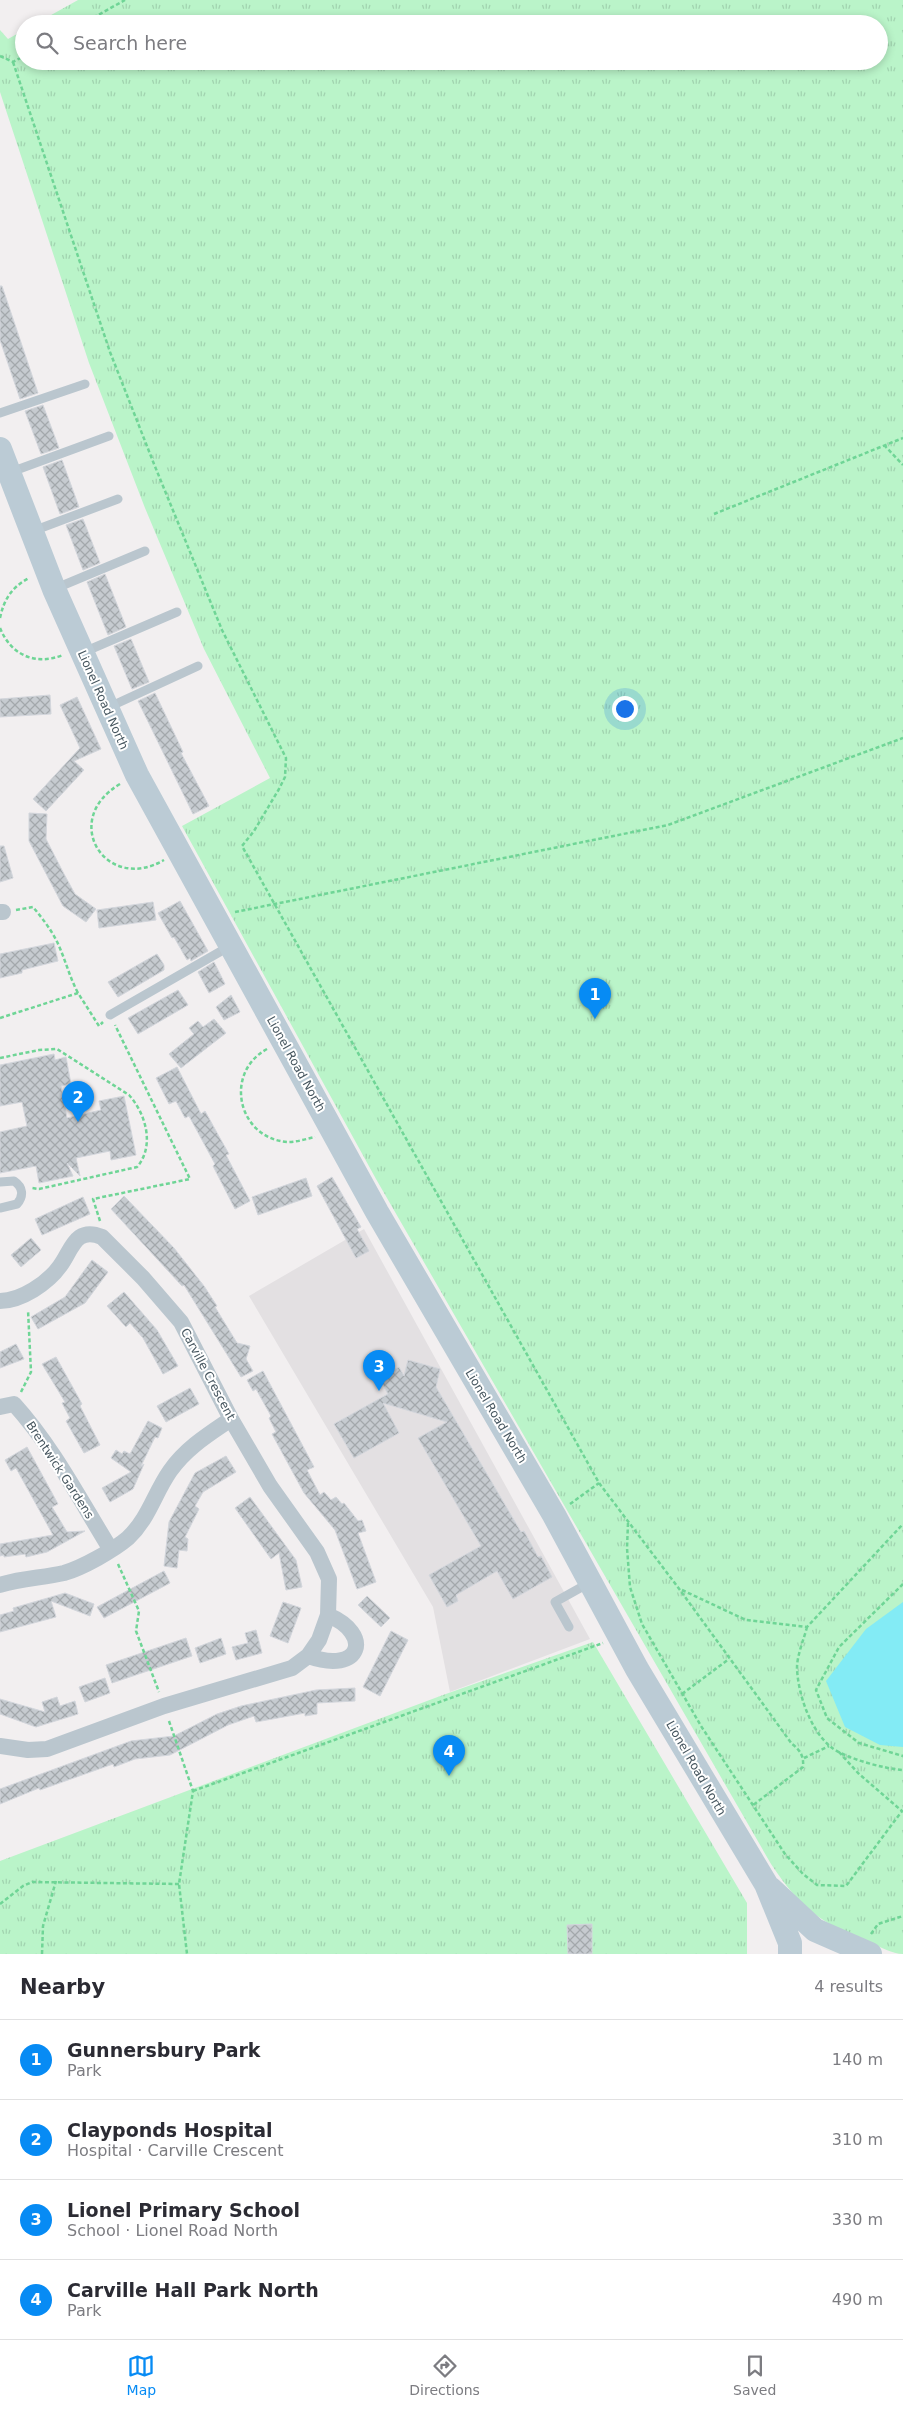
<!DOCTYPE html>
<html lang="en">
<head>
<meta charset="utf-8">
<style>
  :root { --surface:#fff; --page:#f7f7f7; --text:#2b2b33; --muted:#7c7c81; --line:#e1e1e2; --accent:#078bf4 }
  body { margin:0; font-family:"DejaVu Sans",sans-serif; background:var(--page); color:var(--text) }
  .you { position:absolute; left:624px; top:708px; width:18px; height:18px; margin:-12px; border:4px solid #fff; border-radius:50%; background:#1a73e8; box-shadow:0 0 0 8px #1a73e833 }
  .badge { display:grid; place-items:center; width:32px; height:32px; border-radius:50%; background:var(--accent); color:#fff; font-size:16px; font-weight:700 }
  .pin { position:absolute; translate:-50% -41px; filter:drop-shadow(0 1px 2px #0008) }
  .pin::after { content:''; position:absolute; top:26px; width:18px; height:15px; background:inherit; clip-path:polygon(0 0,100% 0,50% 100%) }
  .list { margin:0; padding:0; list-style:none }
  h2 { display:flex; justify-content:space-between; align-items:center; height:65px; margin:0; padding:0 20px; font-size:21px }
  h2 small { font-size:16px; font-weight:400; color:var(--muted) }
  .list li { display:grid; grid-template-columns:32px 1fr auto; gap:15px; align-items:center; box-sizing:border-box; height:80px; padding:0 20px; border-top:1px solid var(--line) }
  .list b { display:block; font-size:19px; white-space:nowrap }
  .list p { margin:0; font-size:16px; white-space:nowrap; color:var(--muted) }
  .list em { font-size:16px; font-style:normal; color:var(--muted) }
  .icon { flex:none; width:28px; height:28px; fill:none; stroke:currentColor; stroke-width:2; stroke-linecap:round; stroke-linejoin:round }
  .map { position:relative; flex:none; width:903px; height:1954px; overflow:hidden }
  .search { position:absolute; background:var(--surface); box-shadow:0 2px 8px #0003; left:15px; right:15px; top:15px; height:55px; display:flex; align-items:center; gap:12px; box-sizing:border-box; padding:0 18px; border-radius:28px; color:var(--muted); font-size:19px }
  .sheet { height:385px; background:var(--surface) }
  nav { display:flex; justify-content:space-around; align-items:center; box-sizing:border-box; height:70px; border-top:1px solid var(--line); background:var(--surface); font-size:14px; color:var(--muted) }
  nav a { display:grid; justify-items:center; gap:2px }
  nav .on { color:var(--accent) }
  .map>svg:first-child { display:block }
</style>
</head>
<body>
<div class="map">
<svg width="903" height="1954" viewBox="0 0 903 1954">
  <defs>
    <pattern id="park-tufts" width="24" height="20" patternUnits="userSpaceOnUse" patternTransform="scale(1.25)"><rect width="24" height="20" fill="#baf4c9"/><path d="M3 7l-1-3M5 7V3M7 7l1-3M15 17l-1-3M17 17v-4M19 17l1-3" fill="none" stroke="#a1d3af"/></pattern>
    <pattern id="building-cross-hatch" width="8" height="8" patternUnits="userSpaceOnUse" patternTransform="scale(1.25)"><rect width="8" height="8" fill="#c6cbd0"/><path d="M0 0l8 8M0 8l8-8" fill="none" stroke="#a3a8ac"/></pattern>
  </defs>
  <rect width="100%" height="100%" fill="#f2eff0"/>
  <path fill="#e3e0e2" d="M364 1229 590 1639 450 1692 433 1607 249 1296Z"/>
  <path fill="url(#park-tufts)" d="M78 0H903V1954C892 1954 881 1947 871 1943 820 1923 801 1909 771 1864L376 1179 182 826 270 778 204 649 145 508 89 363 0 92V30L8 39 24 30V61H879V24H35Z
    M593 1642 747 1903V1954H0V1861L443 1695Z"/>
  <path fill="#83ebf5" d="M903 1602V1747L880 1745 845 1727 826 1681 866 1629Z"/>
  <path fill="url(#building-cross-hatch)" stroke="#d3d6dc" d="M0 286H2L38 393 20 399 0 340Z
    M43 405 59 448 41 454 25 411Z
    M62 460 79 507 60 514 43 467Z
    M83 519 100 563 83 570 66 525Z
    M105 574 126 627 108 635 87 582Z
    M131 639 149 682 132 689 114 646Z
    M155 693 183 752 181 753 209 806 193 814 138 701Z
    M50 695 51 714 0 717V699Z
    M77 697 101 749 74 761 84 770 46 811 33 799 80 748 60 705Z
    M29 813 47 814 46 839 64 874 75 894 96 909 86 922 63 906 29 841Z
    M0 846H4L13 878 0 882Z
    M180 901 208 951 191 961 190 958 187 960 174 937 172 938 158 913Z
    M153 902 156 920 99 928 97 910Z
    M54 943 58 961 22 970V973L0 978V954Z
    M157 954 164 965V970L118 997 108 982Z
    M214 962 225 984 209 993 198 972Z
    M178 990 188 1005 138 1034 128 1018Z
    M231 995 240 1012 224 1020 216 1007Z
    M214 1019 226 1033 181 1068 169 1054 194 1034 189 1028 198 1021 203 1027Z
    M54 1054 55 1060 66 1057 71 1084 61 1086 67 1118 101 1110 99 1101 124 1096 136 1155 111 1160 110 1151 76 1158 80 1176 67 1163 73 1176 39 1183 36 1166 0 1173V1132L27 1126 22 1102 0 1106V1065Z
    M177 1067 201 1114 205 1111 221 1140 229 1154 226 1155 250 1201 235 1209 213 1166 215 1164 189 1116 185 1118 176 1101 169 1104 156 1078Z
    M332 1177 361 1227 357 1229 369 1251 356 1258 317 1186Z
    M306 1178 312 1196 258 1215 252 1197Z
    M124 1196 174 1248 204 1286 217 1306 215 1307 237 1343 250 1346 246 1359 253 1371 241 1377 184 1285 182 1286 111 1209Z
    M83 1197 90 1214 42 1235 35 1219Z
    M31 1238 41 1250 21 1267 11 1255Z
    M92 1260 108 1272 85 1303 38 1329 31 1317 65 1297Z
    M124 1292 157 1330 178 1366 163 1374 143 1338 130 1323 126 1327 107 1306Z
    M16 1344 24 1359 0 1368V1352Z
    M56 1357 82 1404 80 1406 100 1445 84 1453 66 1421 70 1418 62 1403 65 1402 42 1364Z
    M408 1360 440 1369 436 1387 521 1532 524 1531 538 1557 541 1556 552 1577 513 1599 497 1571 456 1595 458 1601 447 1607 429 1575 481 1546 418 1438 447 1422 383 1403 399 1433 354 1458 334 1424 388 1394 379 1378 399 1367 404 1376Z
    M263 1371 314 1467 307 1470 320 1495 324 1492 331 1500 336 1497 342 1504 344 1503 358 1521 362 1520 366 1531 358 1533 376 1582 357 1589 335 1530 304 1493 272 1434 276 1432 269 1418 271 1416 256 1389 253 1391 247 1380Z
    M190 1388 199 1404 166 1422 157 1406Z
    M148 1421 162 1428 158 1438 155 1437 141 1466 144 1464 133 1489 110 1502 102 1488 131 1472 111 1458 116 1450 122 1454 124 1451 130 1454Z
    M27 1447 58 1504 52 1507 67 1532 85 1531 47 1552 26 1557 25 1554 4 1557V1555L0 1556V1544L53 1535 16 1468 11 1471 5 1460Z
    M226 1456 236 1472 203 1492 195 1506 199 1509 185 1537 188 1539 187 1551 179 1550 177 1568 164 1566 169 1522 195 1473Z
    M250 1497 296 1560 302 1587 286 1590 279 1553 271 1559 235 1508Z
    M164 1571 170 1583 104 1618 97 1607Z
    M65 1593 94 1604 90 1616 51 1601 56 1617 0 1632V1615L14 1611 13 1608Z
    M367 1596 390 1618 381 1627 358 1605Z
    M283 1602 301 1608 288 1643 270 1636Z
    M256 1630 262 1653 236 1660 232 1647 248 1643 245 1633Z
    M391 1631 408 1640 380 1696 363 1687Z
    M186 1638 192 1656 112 1683 106 1665Z
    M221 1638 226 1654 200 1663 195 1648Z
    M105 1678 110 1693 85 1702 79 1687Z
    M355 1688V1701L317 1703V1714L305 1716V1713L256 1722 254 1716 228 1725 170 1755 135 1759 114 1767 113 1764 40 1790 39 1788 0 1804V1789L131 1741 174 1736 217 1714 241 1706 316 1690Z
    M57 1697 60 1706 75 1701 78 1714 36 1727 0 1714V1699L45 1712 42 1702Z
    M592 1924V1954H568L567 1925Z"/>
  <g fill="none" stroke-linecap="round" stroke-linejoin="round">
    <path stroke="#6fd596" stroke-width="2.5" stroke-dasharray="4 2.5" stroke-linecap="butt" d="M82 24 125 0
      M0 56 13 62 24 56
      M13 62 110 352 154 464 222 630 286 758 285 777 279 789 254 831 242 846 599 1483 680 1590 792 1744C800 1750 804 1756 803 1767L752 1806
      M884 445 903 465
      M714 514 903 438
      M0 618C4 599 12 587 29 578
      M0 628C11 655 35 666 63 655
      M120 784C59 820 106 894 164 860
      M16 910 33 907C43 919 53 932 59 946 66 962 70 978 78 993
      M235 912 668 825 903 738
      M0 1018 78 993 99 1026 103 1022
      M267 1049C223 1073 238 1139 288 1142 297 1142 306 1139 315 1137
      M0 1058 39 1050 57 1049 129 1095C146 1114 155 1146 137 1167L39 1189 32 1188
      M100 1221 93 1199 190 1179 115 1025
      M21 1392 31 1372 28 1310
      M570 1504 599 1483
      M628 1523 627 1548 630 1587 642 1624 701 1726 785 1854 803 1874 817 1885 846 1886 902 1811
      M118 1564 139 1611 136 1631 159 1692
      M903 1584 839 1647 816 1690 827 1718 859 1743 903 1756
      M682 1590 746 1620 807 1627 903 1524
      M807 1627C804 1639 797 1655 797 1668 798 1694 810 1730 831 1747 844 1758 885 1769 903 1770
      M682 1694 729 1659
      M169 1721 193 1791 179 1884 187 1954
      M839 1752 858 1773 903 1812
      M804 1758 829 1746
      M193 1791 603 1643
      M0 1904 23 1886 32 1882 179 1884
      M871 1934 878 1924 903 1916
      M42 1954 43 1926 56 1881"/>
    <path stroke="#bac6ce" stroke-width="9" d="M0 413 85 384
      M11 472 109 436
      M33 531 118 499
      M54 589 145 551
      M84 652 177 612
      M107 708 198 666
      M110 1015 230 946
      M0 1182 14 1181C23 1187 24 1196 17 1204L0 1208
      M569 1627 555 1602 589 1583"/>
    <path stroke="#bac6ce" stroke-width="16" d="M0 912H3
      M0 1301C21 1301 48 1283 60 1266 72 1250 75 1226 102 1237L143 1278 181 1322 231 1419 270 1486 317 1552 329 1579 328 1615 319 1640 308 1656 292 1668 164 1706 47 1749 28 1750 0 1746
      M0 1407 14 1404C53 1447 80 1500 111 1550
      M0 1585C21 1578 43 1578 64 1573 82 1568 114 1550 128 1538 149 1518 154 1494 170 1471 186 1448 209 1434 231 1419
      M308 1656C362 1675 373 1634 328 1615"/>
    <path stroke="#bbcbd5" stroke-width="24" d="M0 449 54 589 137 775 377 1212 554 1515 637 1669 766 1884 790 1943V1954
      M771 1889 815 1930 870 1954"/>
  </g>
  <g text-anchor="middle" stroke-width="4" stroke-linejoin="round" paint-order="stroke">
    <g font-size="12" fill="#46565f" stroke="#fff">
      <text transform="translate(103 700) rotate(66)" y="4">Lionel Road North</text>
      <text transform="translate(296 1064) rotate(61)" y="4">Lionel Road North</text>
      <text transform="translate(208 1374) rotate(62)" y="4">Carville Crescent</text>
      <text transform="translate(496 1416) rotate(59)" y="4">Lionel Road North</text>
      <text transform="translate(60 1470) rotate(57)" y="4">Brentwick Gardens</text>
      <text transform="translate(696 1768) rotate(60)" y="4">Lionel Road North</text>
    </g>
  </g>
</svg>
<div class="you"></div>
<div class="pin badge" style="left:595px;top:1019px">1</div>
<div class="pin badge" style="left:78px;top:1122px">2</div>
<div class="pin badge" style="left:379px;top:1391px">3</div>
<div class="pin badge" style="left:449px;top:1776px">4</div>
<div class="search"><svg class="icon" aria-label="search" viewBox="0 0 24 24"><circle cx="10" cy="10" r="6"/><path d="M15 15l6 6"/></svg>Search here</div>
</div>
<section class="sheet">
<h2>Nearby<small>4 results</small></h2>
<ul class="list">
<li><span class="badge">1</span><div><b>Gunnersbury Park</b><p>Park</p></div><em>140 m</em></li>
<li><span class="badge">2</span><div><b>Clayponds Hospital</b><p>Hospital · Carville Crescent</p></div><em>310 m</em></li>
<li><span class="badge">3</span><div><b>Lionel Primary School</b><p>School · Lionel Road North</p></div><em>330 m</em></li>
<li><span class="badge">4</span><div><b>Carville Hall Park North</b><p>Park</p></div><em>490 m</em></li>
</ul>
</section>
<nav>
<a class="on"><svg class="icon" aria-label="map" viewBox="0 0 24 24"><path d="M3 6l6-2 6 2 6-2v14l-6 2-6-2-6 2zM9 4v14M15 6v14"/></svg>Map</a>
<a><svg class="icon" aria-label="directions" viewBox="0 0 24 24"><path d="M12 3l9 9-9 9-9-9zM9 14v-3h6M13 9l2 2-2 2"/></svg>Directions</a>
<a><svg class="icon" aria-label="saved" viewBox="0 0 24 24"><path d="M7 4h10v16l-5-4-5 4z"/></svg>Saved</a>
</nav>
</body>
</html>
